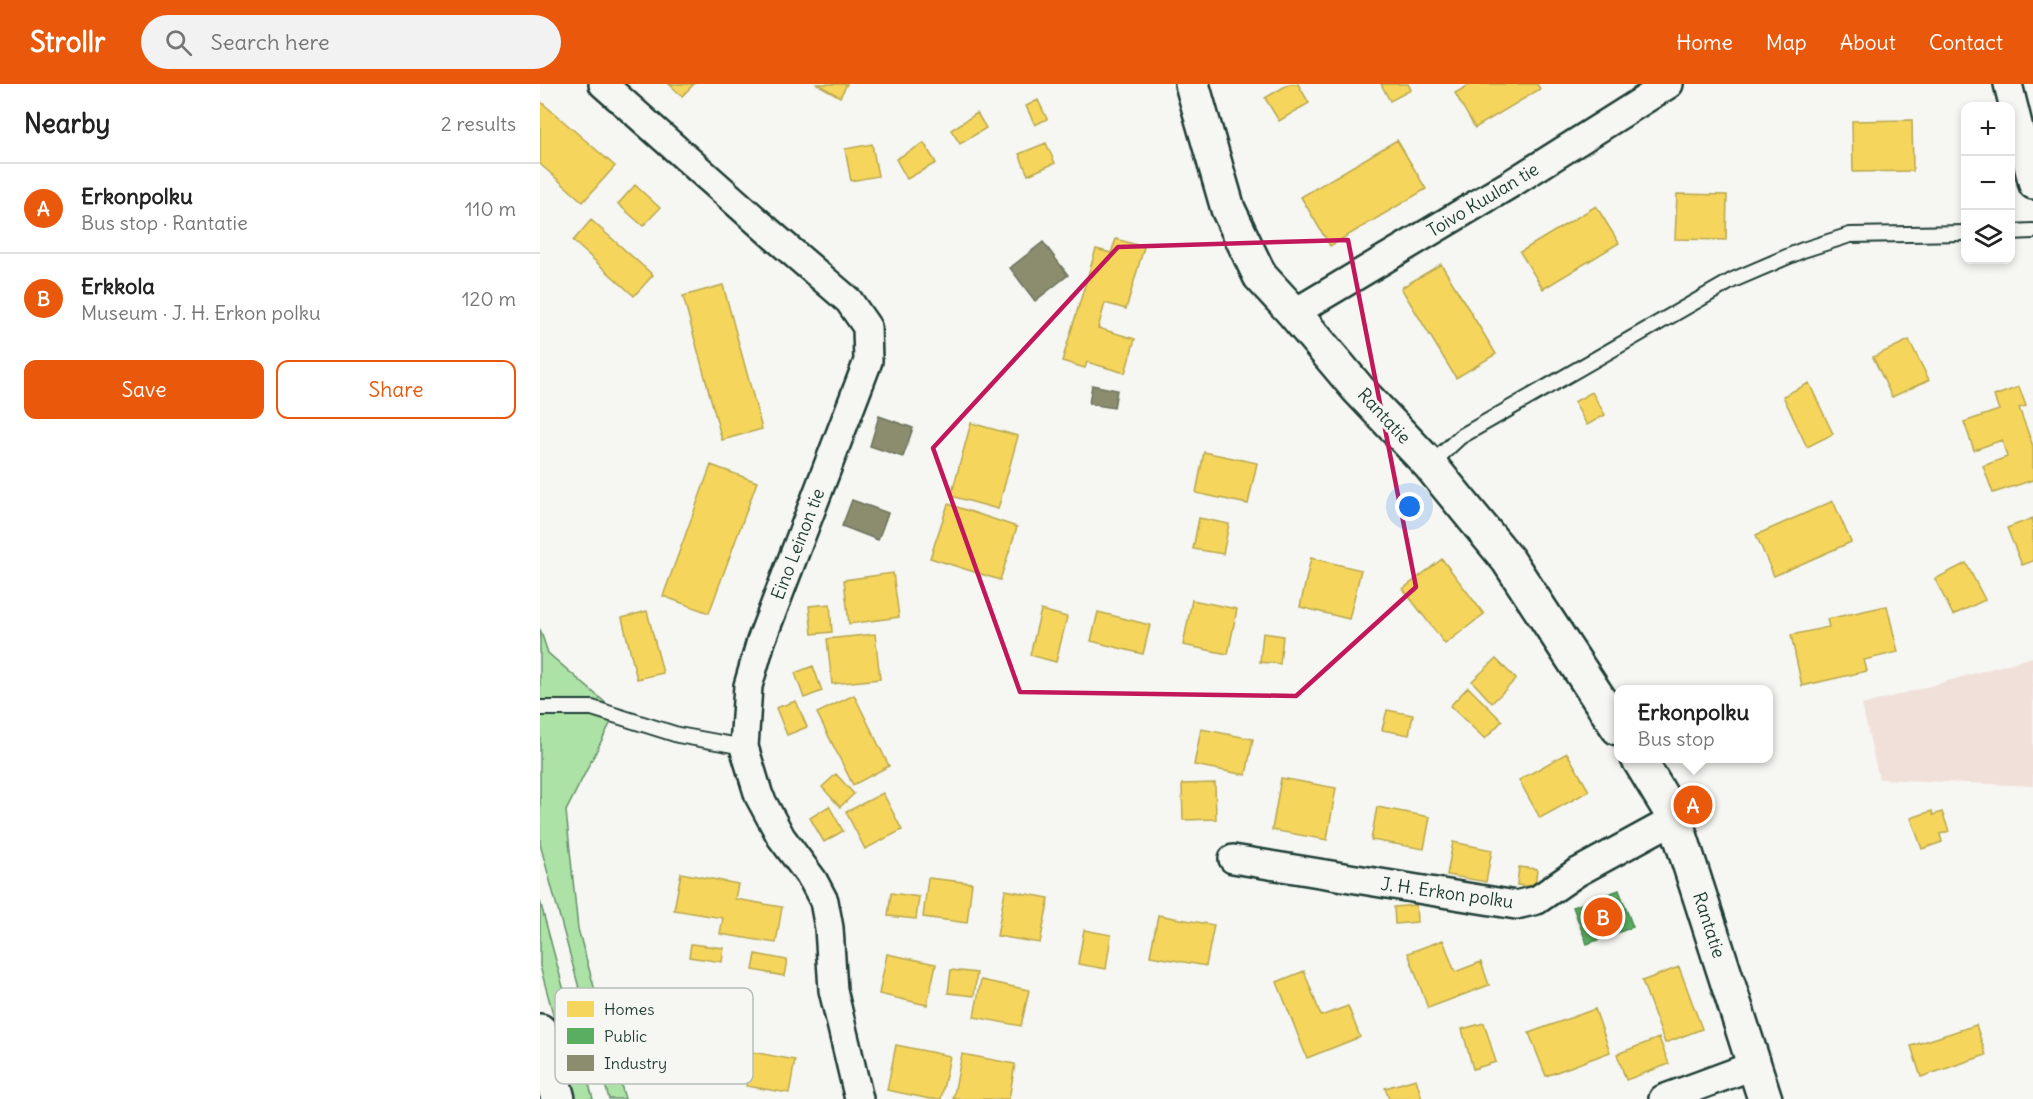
<!DOCTYPE html>
<html lang="en">
<head>
<meta charset="utf-8">
<style>
  :root { --surface:#fff; --page:#f2f2f2; --text:#222; --muted:#767676; --line:#e0e0e0; --accent:#ea580c }
  body { margin:0; font-family:Delius,sans-serif; background:var(--page); color:var(--text) }
  .controls { position:absolute; right:18px; top:18px; display:grid; overflow:hidden; border-radius:12px; box-shadow:0 3px 9px #0003 }
  .controls button { width:54px; height:54px; display:grid; place-items:center; padding:0; border:0; border-bottom:2px solid var(--line); background:var(--surface); color:var(--text); font:30px sans-serif }
  .you { position:absolute; left:870px; top:423px; width:21px; height:21px; margin:-15px; border:4px solid #fff; border-radius:50%; background:#1a73e8; box-shadow:0 0 0 9px #1a73e833 }
  .badge { display:grid; place-items:center; width:39px; height:39px; border-radius:50%; background:var(--accent); color:#fff; font-size:20px; font-weight:700 }
  .pin { position:absolute; translate:-50% -50%; border:3px solid #fff; box-shadow:0 2px 6px #0006 }
  .popup { position:absolute; left:1074px; top:601px; width:159px; height:78px; box-sizing:border-box; display:grid; place-content:center; border-radius:12px; background:var(--surface); filter:drop-shadow(0 2px 4px #0005); font-size:20px; white-space:nowrap; color:var(--muted) }
  .popup b { font-size:22px; color:var(--text) }
  .popup::after { content:''; position:absolute; left:50%; top:100%; margin-left:-12px; border:12px solid transparent; border-top-color:var(--surface) }
  .list { margin:0; padding:0; list-style:none }
  h2 { display:flex; justify-content:space-between; align-items:center; height:78px; margin:0; padding:0 24px; font-size:26px }
  h2 small { font-size:20px; font-weight:400; color:var(--muted) }
  .list li { display:grid; grid-template-columns:39px 1fr auto; gap:18px; align-items:center; box-sizing:border-box; height:90px; padding:0 24px; border-top:2px solid var(--line) }
  .list b { display:block; font-size:22px; white-space:nowrap }
  .list p { margin:0; font-size:20px; white-space:nowrap; color:var(--muted) }
  .list em { font-size:20px; font-style:normal; color:var(--muted) }
  .actions { display:flex; gap:12px; padding:18px 24px }
  .actions a { flex:1; padding:14px 0; border:2px solid var(--accent); border-radius:12px; text-align:center; font-size:21px; color:var(--accent) }
  .actions .main { background:var(--accent); color:#fff }
  .icon { flex:none; width:33px; height:33px; fill:none; stroke:currentColor; stroke-width:2; stroke-linecap:round; stroke-linejoin:round }
  .map { position:relative; flex:none; width:1493px; height:1015px; overflow:hidden }
  header { display:flex; align-items:center; gap:36px; box-sizing:border-box; height:84px; padding:0 30px; background:var(--accent); color:#fff }
  header strong { font-size:28px }
  nav { display:flex; gap:33px; margin-inline-start:auto; font-size:21px }
  .search { width:420px; height:54px; background:var(--page); display:flex; align-items:center; gap:15px; box-sizing:border-box; padding:0 21px; border-radius:33px; color:var(--muted); font-size:22px }
  main { display:flex }
  aside { flex:1; background:var(--surface) }
  .map>svg:first-child { display:block }
</style>
</head>
<body>
<header>
<strong>Strollr</strong>
<div class="search"><svg class="icon" aria-label="search" viewBox="0 0 24 24"><circle cx="10" cy="10" r="6"/><path d="M15 15l6 6"/></svg>Search here</div>
<nav><a>Home</a><a>Map</a><a>About</a><a>Contact</a></nav>
</header>
<main>
<aside>
<h2>Nearby<small>2 results</small></h2>
<ul class="list">
<li><span class="badge">A</span><div><b>Erkonpolku</b><p>Bus stop · Rantatie</p></div><em>110 m</em></li>
<li><span class="badge">B</span><div><b>Erkkola</b><p>Museum · J. H. Erkon polku</p></div><em>120 m</em></li>
</ul>
<div class="actions"><a class="main">Save</a><a>Share</a></div>
</aside>
<div class="map">
<svg width="1493" height="1015" viewBox="0 0 1493 1015">
  <rect width="100%" height="100%" fill="#f6f6f2"/>
  <filter id="ink" filterUnits="userSpaceOnUse"><feTurbulence type="fractalNoise" baseFrequency=".0167" numOctaves="2"/><feDisplacementMap in="SourceGraphic" scale="12" xChannelSelector="R" yChannelSelector="G"/><feConvolveMatrix kernelMatrix="1 2 1 2 8 2 1 2 1" color-interpolation-filters="sRGB"/></filter>
  <g filter="url(#ink)">
    <path fill="#f1e0da" d="M1493 573V702L1339 695 1322 621Z"/>
    <path fill="#ace2a5" stroke="#66906c" stroke-width="1.5" d="M0 545 8 569 76 628 26 727 38 845 85 1015H69L0 760Z
      M0 817 53 1015H36L0 882Z"/>
    <path fill="#f6d55c" stroke="#b6a750" stroke-width="1.5" d="M129 0H154L142 12Z
      M277 0H307L300 13Z
      M749 0H758L769 19 739 37 725 14Z
      M841 0H868L871 6 850 17Z
      M931 0H997L1000 5 935 44 915 9Z
      M498 16 507 35 495 41 486 22Z
      M0 17 75 82 43 118 0 80Z
      M437 29 446 44 420 60 411 46Z
      M1372 36 1373 87 1313 88 1312 37Z
      M857 56 886 105 790 162 761 113Z
      M384 59 396 79 367 95 356 75Z
      M506 59 515 79 488 91 479 70Z
      M332 60 338 92 311 97 305 65Z
      M95 101 120 124 103 142 78 120Z
      M1137 110 1187 111 1186 156 1135 155Z
      M1056 122 1079 159 1003 205 980 168Z
      M51 136 113 191 94 212 33 157Z
      M576 155 604 163 586 225 565 219 558 244 595 255 585 289 547 278 545 284 522 277 556 165 571 169Z
      M901 180 956 270 916 294 861 204Z
      M183 201 222 345 182 356 143 212Z
      M1369 256 1389 296 1352 313 1333 273Z
      M1269 299 1293 350 1267 363 1243 312Z
      M1479 303 1486 322 1479 324 1493 362V396L1453 409 1443 382 1467 373 1462 356 1434 366 1424 338 1459 326 1454 312Z
      M1052 308 1065 331 1047 341 1034 318Z
      M431 339 478 352 458 425 411 412Z
      M664 368 717 379 708 420 656 409Z
      M171 381 217 398 169 529 123 512Z
      M1293 417 1311 458 1234 492 1216 451Z
      M408 420 477 443 460 496 390 474Z
      M659 434 689 440 683 470 653 465Z
      M1493 434V477L1482 481 1467 444Z
      M771 474 821 486 809 535 760 523Z
      M902 475 944 530 905 560 863 505Z
      M1426 479 1445 516 1413 531 1395 495Z
      M353 489 359 533 309 540 304 496Z
      M652 516 697 525 688 570 643 561Z
      M290 520 292 548 272 550 269 522Z
      M1347 522 1358 568 1324 576 1327 587 1262 602 1251 551 1289 543 1287 535Z
      M501 526 527 533 516 578 490 571Z
      M107 527 123 589 97 595 82 534Z
      M558 528 610 541 603 570 551 557Z
      M723 549 743 552 740 580 720 578Z
      M335 550 340 595 292 600 287 555Z
      M956 575 976 595 952 619 932 597Z
      M273 582 282 607 264 614 255 589Z
      M928 603 962 637 945 655 910 622Z
      M314 611 349 682 313 701 277 629Z
      M256 617 267 643 247 651 236 624Z
      M847 626 873 631 869 651 842 646Z
      M661 645 713 655 706 691 654 681Z
      M1027 669 1049 707 1000 734 979 696Z
      M296 690 314 710 300 723 282 703Z
      M741 694 796 704 787 756 732 746Z
      M675 699 676 735 643 736 642 700Z
      M343 709 362 746 325 765 306 728Z
      M289 722 303 747 284 758 270 734Z
      M837 723 890 733 884 765 831 756Z
      M1392 727 1393 731 1402 728 1409 747 1400 750 1402 758 1382 765 1371 734Z
      M913 758 952 766 946 798 907 791Z
      M979 783 997 785 995 803 977 801Z
      M141 789 198 800 195 815 242 823 236 859 180 850 183 834 134 826Z
      M388 794 432 799 427 839 383 833Z
      M465 806 509 814 500 859 457 852Z
      M351 809 379 813 376 835 348 832Z
      M876 821 877 838 855 840 854 823Z
      M618 831 674 841 666 882 610 872Z
      M544 846 571 851 566 885 538 880Z
      M903 856 915 888 941 878 949 901 888 924 868 869Z
      M151 860 184 864 182 878 149 873Z
      M216 870 247 876 244 892 213 886Z
      M347 870 396 880 387 921 339 910Z
      M1139 883 1162 945 1125 959 1102 897Z
      M411 886 437 889 434 912 408 909Z
      M764 887 781 932 808 922 820 953 767 974 737 898Z
      M441 896 489 906 481 942 434 933Z
      M156 912 178 915 175 931 153 928Z
      M1055 925 1070 968 1006 992 989 949Z
      M944 939 956 978 933 985 922 945Z
      M1436 941 1446 971 1381 993 1371 962Z
      M1119 954 1129 980 1086 996 1077 970Z
      M356 961 410 972 401 1015H390L347 1006Z
      M212 968 255 976 249 1009 206 1002Z
      M422 970 475 980 469 1015H413Z
      M876 995 882 1015H849L845 1004Z"/>
    <path fill="#5aae61" stroke="#488c54" stroke-width="1.5" d="M1079 806 1093 843 1047 860 1033 823Z"/>
    <path fill="#8c8c6e" stroke="#6b745d" stroke-width="1.5" d="M503 158 528 191 495 217 470 184Z
      M552 301 577 306 574 324 549 320Z
      M339 332 373 344 363 373 330 362Z
      M312 416 348 429 338 456 302 442Z"/>
    <g fill="none" stroke-linecap="round" stroke-linejoin="round">
      <g stroke="#1f3d34" stroke-width="18">
        <path id="service" d="M1470 148 1493 147
          M890 381 920 353 1193 196 1263 166 1310 151 1426 149
          M0 624H52L138 651 204 663"/>
      </g>
      <g stroke="#1f3d34" stroke-width="32">
        <path id="minor" d="M63 0 236 154 309 217 327 243 328 277 221 557 208 602 204 663 219 712 241 753 273 796 284 817 289 844 293 906 319 1015
          M1468 0 1493 101
          M754 229 972 99 1129 0
          M693 775 976 821 997 816 1036 789 1135 735
          M1123 1015 1215 981"/>
      </g>
      <g stroke="#1f3d34" stroke-width="38">
        <path id="tertiary" d="M652 0 688 125 720 192 754 229 818 305 890 381 968 476 1078 644
          M1098 674 1135 735 1225 1015"/>
      </g>
      <g stroke="#1f3d34" stroke-width="38">
        <path id="secondary" d="M0 947 18 1015"/>
      </g>
      <use href="#service" stroke="#f6f6f2" stroke-width="14"/>
      <use href="#minor" stroke="#f6f6f2" stroke-width="27"/>
      <use href="#tertiary" stroke="#f6f6f2" stroke-width="33"/>
      <use href="#secondary" stroke="#f6f6f2" stroke-width="33"/>
    </g>
  </g>
  <path fill="none" stroke="#c2185b" stroke-width="4.5" stroke-linejoin="round" d="M808 156 876 503 756 612 480 608 393 364 578 163Z"/>
  <g text-anchor="middle" stroke-width="6" stroke-linejoin="round" paint-order="stroke">
    <g font-size="18" fill="#1f3d34" stroke="#f6f6f2">
      <text transform="translate(943 116) rotate(-31)" y="6">Toivo Kuulan tie</text>
      <text transform="translate(844 332) rotate(47)" y="6">Rantatie</text>
      <text transform="translate(258 460) rotate(-69)" y="6">Eino Leinon tie</text>
      <text transform="translate(907 809) rotate(8)" y="6">J. H. Erkon polku</text>
      <text transform="translate(1169 841) rotate(72)" y="6">Rantatie</text>
    </g>
  </g>
  <rect x="15" y="904" width="198" height="96" rx="9" fill="#f6f6f2" stroke="#b6beb9" stroke-width="1.5"/>
  <rect x="27" y="917" width="27" height="16" fill="#f6d55c"/>
  <rect x="27" y="944" width="27" height="16" fill="#5aae61"/>
  <rect x="27" y="971" width="27" height="16" fill="#8c8c6e"/>
  <g font-size="16" fill="#1f3d34">
    <text x="64" y="931">Homes</text>
    <text x="64" y="958">Public</text>
    <text x="64" y="985">Industry</text>
  </g>
</svg>
<div class="controls">
<button>+</button>
<button>−</button>
<button><svg class="icon" aria-label="layers" viewBox="0 0 24 24"><path d="M12 4l9 5-9 5-9-5zM3 14l9 5 9-5"/></svg></button>
</div>
<div class="you"></div>
<div class="pin badge" style="left:1153px;top:721px">A</div>
<div class="popup"><b>Erkonpolku</b>Bus stop</div>
<div class="pin badge" style="left:1063px;top:833px">B</div>
</div>
</main>
</body>
</html>
